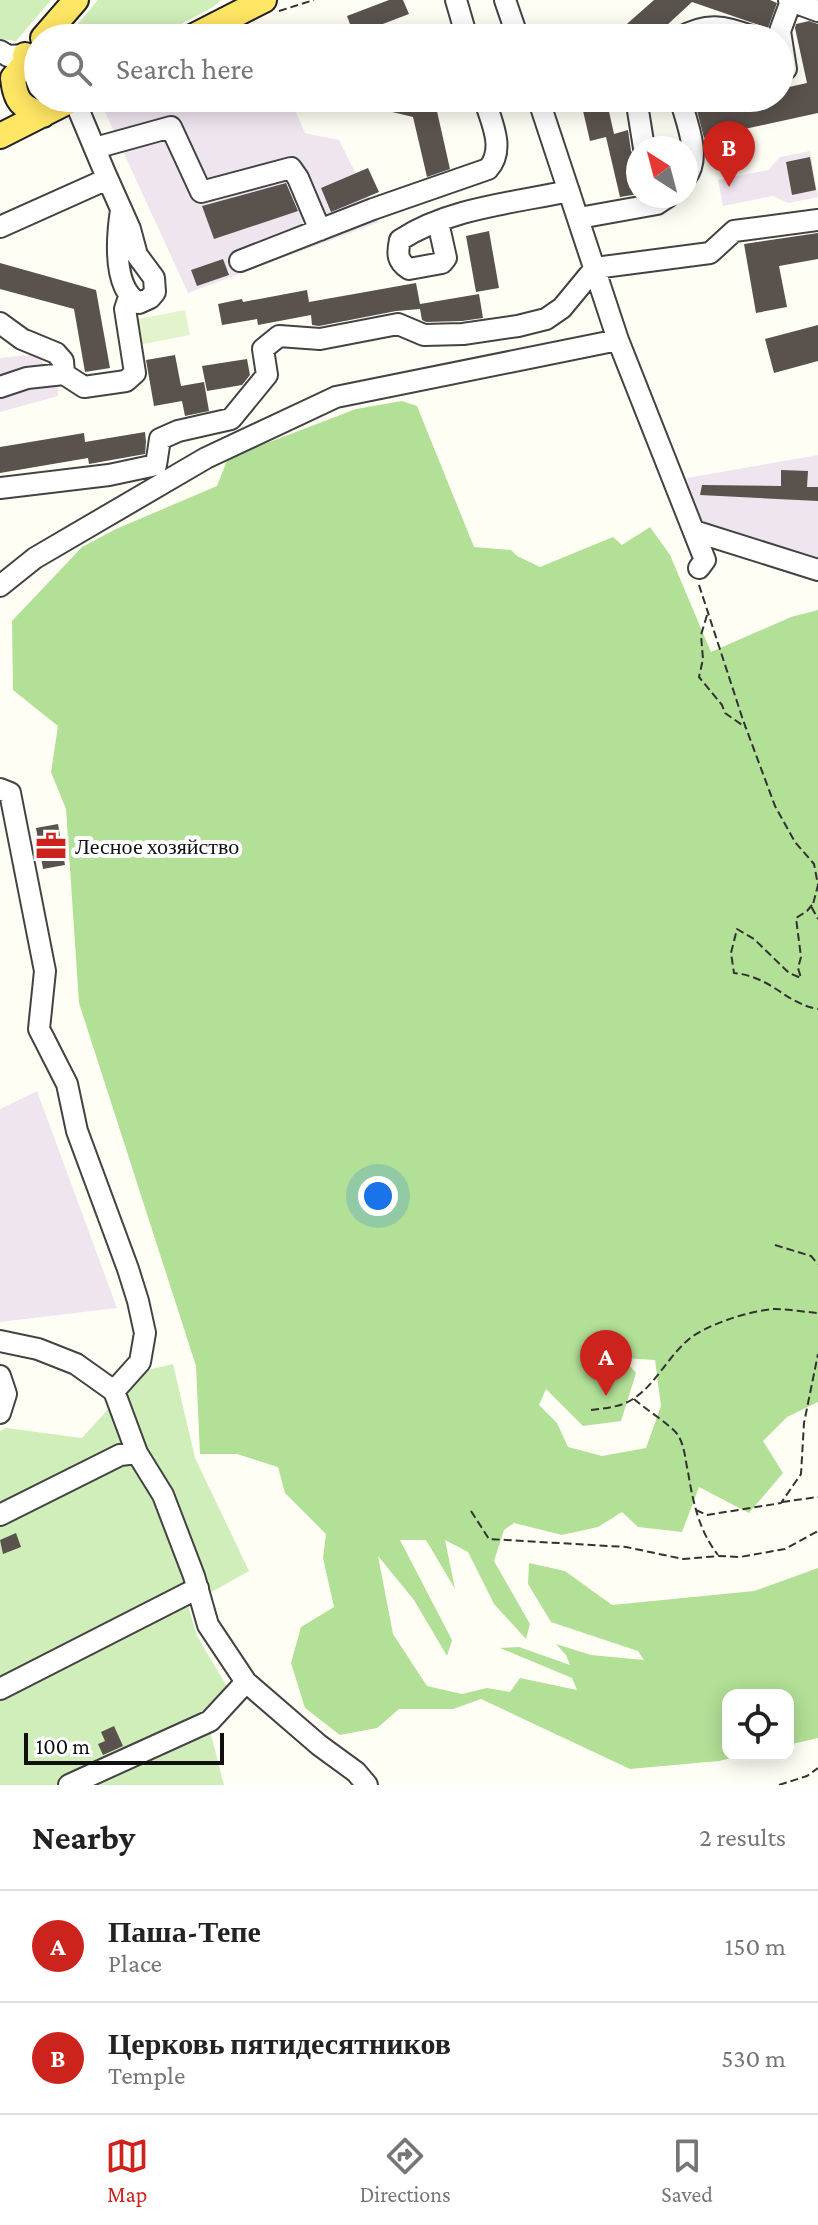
<!DOCTYPE html>
<html lang="en">
<head>
<meta charset="utf-8">
<style>
  :root { --surface:#fff; --page:#f2f2f2; --text:#222; --muted:#767676; --line:#e0e0e0; --accent:#cc231c }
  body { margin:0; font-family:"Crimson Pro",serif; background:var(--page); color:var(--text) }
  .controls { position:absolute; right:24px; bottom:24px; display:grid; overflow:hidden; border-radius:16px; box-shadow:0 4px 20px #0003 }
  .controls button { width:72px; height:72px; display:grid; place-items:center; padding:0; border:0; border-bottom:2px solid var(--line); background:var(--surface); color:var(--text); font:40px sans-serif }
  .compass { position:absolute; left:626px; top:136px; width:72px; height:72px; border-radius:50%; background:var(--surface); box-shadow:0 4px 20px #0003; rotate:324deg }
  .scale { position:absolute; left:24px; bottom:20px; width:200px; box-sizing:border-box; padding-left:8px; border:4px solid #101010; border-top:0; font-size:22px; line-height:28px; white-space:nowrap; color:#101010; -webkit-text-stroke:6px #fff; paint-order:stroke }
  .you { position:absolute; left:378px; top:1196px; width:28px; height:28px; margin:-20px; border:6px solid #fff; border-radius:50%; background:#1a73e8; box-shadow:0 0 0 12px #1a73e833 }
  .badge { display:grid; place-items:center; width:52px; height:52px; border-radius:50%; background:var(--accent); color:#fff; font-size:26px; font-weight:700 }
  .pin { position:absolute; translate:-50% -66px; filter:drop-shadow(0 2px 4px #0008) }
  .pin::after { content:''; position:absolute; top:42px; width:28px; height:24px; background:inherit; clip-path:polygon(0 0,100% 0,50% 100%) }
  .list { margin:0; padding:0; list-style:none }
  h2 { display:flex; justify-content:space-between; align-items:center; height:104px; margin:0; padding:0 32px; font-size:34px }
  h2 small { font-size:26px; font-weight:400; color:var(--muted) }
  .list li { display:grid; grid-template-columns:52px 1fr auto; gap:24px; align-items:center; box-sizing:border-box; height:112px; padding:0 32px; border-top:2px solid var(--line) }
  .list b { display:block; font-size:30px; white-space:nowrap }
  .list p { margin:0; font-size:26px; white-space:nowrap; color:var(--muted) }
  .list em { font-size:26px; font-style:normal; color:var(--muted) }
  .icon { flex:none; width:44px; height:44px; fill:none; stroke:currentColor; stroke-width:2; stroke-linecap:round; stroke-linejoin:round }
  .map { position:relative; flex:none; width:818px; height:1785px; overflow:hidden }
  .search { position:absolute; background:var(--surface); box-shadow:0 4px 20px #0003; left:24px; right:24px; top:24px; height:88px; display:flex; align-items:center; gap:20px; box-sizing:border-box; padding:0 28px; border-radius:44px; color:var(--muted); font-size:30px }
  .sheet { height:328px; background:var(--surface) }
  nav { display:flex; justify-content:space-around; align-items:center; box-sizing:border-box; height:112px; border-top:2px solid var(--line); background:var(--surface); font-size:22px; color:var(--muted) }
  nav a { display:grid; justify-items:center; gap:4px }
  nav .on { color:var(--accent) }
  .map>svg:first-child { display:block }
</style>
</head>
<body>
<div class="map">
<svg width="818" height="1785" viewBox="0 0 818 1785">
  <rect width="100%" height="100%" fill="#fffef4"/>
  <path fill="#efe5ef" d="M133 98H298L295 110 305 133 339 140 380 222 188 293 105 112Z
    M810 151 818 197 788 203 773 196 723 206 718 180 768 170 780 157Z
    M39 354 45 369 58 377V396L0 412V358Z
    M818 455V564L697 527 687 478Z
    M37 1091 117 1308 0 1322V1109Z"/>
  <path fill="#d0eeb9" d="M0 0H51L16 41 0 39Z
    M98 0H221L213 7 155 38H66Z
    M173 1364 195 1458 249 1571 188 1605 197 1636 232 1695 206 1715 224 1785H0V1431L6 1428 82 1438 143 1371Z"/>
  <path fill="#b2e097" fill-rule="evenodd" d="M402 401 417 406 474 547 511 550 517 556 540 567 613 537 622 545 650 527 670 555 711 652 791 617 818 610V1402L787 1417 763 1441 783 1473 749 1513 699 1487 682 1532 638 1527 622 1512 598 1527 562 1535 514 1523 504 1530 494 1561 530 1624 526 1639 494 1604 468 1552 445 1540 455 1589 426 1540H400L452 1640 447 1656 414 1600 378 1556 393 1634 427 1686 462 1694 487 1688 510 1692 520 1678 577 1690 572 1678 500 1648 519 1647 570 1665 566 1655 556 1644 591 1655 644 1660 638 1651 551 1622 528 1584 529 1563 565 1571 612 1605 754 1591 818 1568V1738L788 1745V1695H728V1755H743L719 1761 630 1769 481 1699 453 1709H399L377 1728 340 1735 305 1708 291 1663 301 1627 334 1607 323 1558 326 1534 285 1493 278 1467 237 1454H200L196 1366 79 1003 66 809 51 772 58 726 13 690 12 621 82 547 116 529 217 486 228 458 356 409ZM623 1358 655 1360 661 1406 646 1448 602 1456 568 1447 557 1423 539 1405 546 1389 583 1426 621 1421 636 1373Z"/>
  <path fill="#e3f4cc" d="M185 310 190 335 138 345 133 320Z"/>
  <path fill="#5a524c" d="M389 0H403L409 14 354 35 347 16Z
    M654 0H770L777 3 768 28 692 2 653 38H611Z
    M809 21 818 24V113L704 138 696 107 739 98H780V89L807 83 795 28 796 24Z
    M351 98H434L450 169 427 177 413 117 351 102Z
    M580 98H606L614 134 628 130 631 151 638 159V194L620 197 606 137 590 141Z
    M810 157 816 190 792 195 786 162Z
    M368 168 379 192 331 212 321 188Z
    M286 183 298 211 214 239 202 206Z
    M489 231 499 288 476 292 466 236Z
    M818 233V259L779 266 787 307 756 313 744 244Z
    M223 259 229 275 197 286 191 270Z
    M0 263 96 290 110 368 85 372 74 309 0 289Z
    M416 283 420 304 479 294 483 318 462 321 426 322 422 320 420 309 396 311 319 326 312 325 311 315 258 325 257 319 222 325 218 304 242 299 243 302 307 290 309 302Z
    M818 325V361L774 373 765 339Z
    M175 355 181 386 204 382 209 411 185 416 182 401 154 406 146 360Z
    M247 359 250 375 242 385 207 391 202 366Z
    M145 432 146 442 145 454 89 464 88 458 0 473V447L84 433 85 442Z
    M781 470 808 471 807 487H818V501L700 495 702 485 781 486Z
    M58 824 65 865 43 869 36 828Z
    M16 1533 21 1547 3 1554 0 1540Z
    M114 1726 123 1746 103 1755 98 1744 105 1741 101 1732Z"/>
  <g fill="none" stroke-linecap="round" stroke-linejoin="round">
    <g stroke="#434343" stroke-width="24">
      <path id="minor" d="M456 0 467 38
        M505 0 518 38
        M791 1 818 11
        M679 38C711 20 726 28 758 38
        M0 51 8 56 25 55
        M780 70 786 69 780 31 791 1 789 0
        M538 98 618 340 705 560 699 568
        M636 98 644 148
        M680 98C686 121 702 157 686 177
        M95 148 171 127 201 192 291 168 298 178 320 230
        M105 173 130 229 137 255 154 278 155 292 150 298 139 303C112 288 117 237 121 210
        M579 218 657 204 669 196
        M438 222 446 258 442 263 409 269C397 261 397 254 400 240 449 208 513 203 569 191
        M0 227 105 180V173L74 99
        M240 261 373 209 488 169C506 149 491 121 484 98
        M0 323 22 339 56 353 63 361 64 374 27 378 0 387
        M64 374 84 387 126 381 135 373 125 309 129 297
        M0 488 109 475 156 465 160 439 178 431 231 419 267 375 263 349 279 336 320 339 398 324 424 335 463 334 518 326 546 319 562 308 595 268 710 253 734 231 818 220
        M694 531 818 570
        M0 586 35 558 206 458 336 397 618 340
        M0 789 10 793 45 971 39 1029 67 1084 77 1131 128 1269 138 1301 145 1333 140 1362 114 1391
        M0 1341 38 1349 76 1364 114 1391
        M0 1376 6 1394 0 1413
        M114 1391 137 1453 163 1495 194 1576 208 1625 246 1682 319 1745 356 1772 367 1785
        M0 1515 120 1455 137 1453
        M0 1689 198 1588
        M69 1785 210 1721 246 1682"/>
    </g>
    <g stroke="#212121" stroke-width="28">
      <path id="major" d="M43 38 76 0
        M190 38 264 0
        M25 55 27 61 13 78C15 101 21 107 43 115
        M0 136 75 98"/>
    </g>
    <path stroke="#323232" stroke-width="2" stroke-dasharray="8 4" stroke-linecap="butt" d="M279 11 314 0
      M97 105 109 98
      M699 585 743 720 775 806 795 842 814 864 818 885 812 908 818 919
      M707 615 701 635 703 659 699 677 722 705 725 713 745 727
      M812 905 807 911 796 918 801 957 798 968 801 978 789 973 754 939 737 929 731 953 734 973C773 977 784 1003 818 1009
      M775 1245 811 1256 818 1264
      M634 1399C645 1409 671 1425 678 1435 685 1447 685 1459 688 1472 693 1502 699 1531 718 1555
      M591 1410C606 1408 621 1407 633 1399 654 1386 668 1357 688 1340 705 1325 751 1310 775 1309 789 1309 804 1312 818 1313
      M782 1502 818 1497
      M696 1510 707 1515 781 1503 801 1474 804 1423 818 1354
      M471 1511 489 1539 626 1547 683 1559 719 1556 740 1557 785 1549 818 1531
      M779 1785 807 1776 818 1768"/>
    <use href="#minor" stroke="#fff" stroke-width="20"/>
    <use href="#major" stroke="#ffe664" stroke-width="24"/>
  </g>
  <defs>
    <g id="office-bare" transform="scale(2.4)"><path d="M-6-3h4V-5.5h4V-3h4V5H-6ZM-1-4.5V-3h2v-1.5ZM-6 0V1H6V0Z" fill="#cc231c" stroke="#fff" stroke-width="2.5" paint-order="stroke"/></g>
  </defs>
  <g fill-rule="evenodd">
    <use href="#office-bare" x="51" y="846"/>
  </g>
  <g text-anchor="middle" stroke-width="8" stroke-linejoin="round" paint-order="stroke">
    <g font-size="22" fill="#101010" stroke="#fff" text-anchor="start">
      <text x="75" y="854">Лесное хозяйство</text>
    </g>
  </g>
</svg>
<div class="controls">
<button><svg class="icon" aria-label="locate" viewBox="0 0 24 24"><circle cx="12" cy="12" r="6"/><path d="M12 2v4M12 18v4M2 12h4M18 12h4"/></svg></button>
</div>
<svg class="compass" viewBox="-18 -18 36 36"><path d="M0-13l5 13h-10z" fill="#e53935"/><path d="M0 13l5-13h-10z" fill="#767676"/></svg>
<div class="scale">100 m</div>
<div class="you"></div>
<div class="pin badge" style="left:606px;top:1396px">A</div>
<div class="pin badge" style="left:729px;top:187px">B</div>
<div class="search"><svg class="icon" aria-label="search" viewBox="0 0 24 24"><circle cx="10" cy="10" r="6"/><path d="M15 15l6 6"/></svg>Search here</div>
</div>
<section class="sheet">
<h2>Nearby<small>2 results</small></h2>
<ul class="list">
<li><span class="badge">A</span><div><b>Паша-Тепе</b><p>Place</p></div><em>150 m</em></li>
<li><span class="badge">B</span><div><b>Церковь пятидесятников</b><p>Temple</p></div><em>530 m</em></li>
</ul>
</section>
<nav>
<a class="on"><svg class="icon" aria-label="map" viewBox="0 0 24 24"><path d="M3 6l6-2 6 2 6-2v14l-6 2-6-2-6 2zM9 4v14M15 6v14"/></svg>Map</a>
<a><svg class="icon" aria-label="directions" viewBox="0 0 24 24"><path d="M12 3l9 9-9 9-9-9zM9 14v-3h6M13 9l2 2-2 2"/></svg>Directions</a>
<a><svg class="icon" aria-label="saved" viewBox="0 0 24 24"><path d="M7 4h10v16l-5-4-5 4z"/></svg>Saved</a>
</nav>
</body>
</html>
